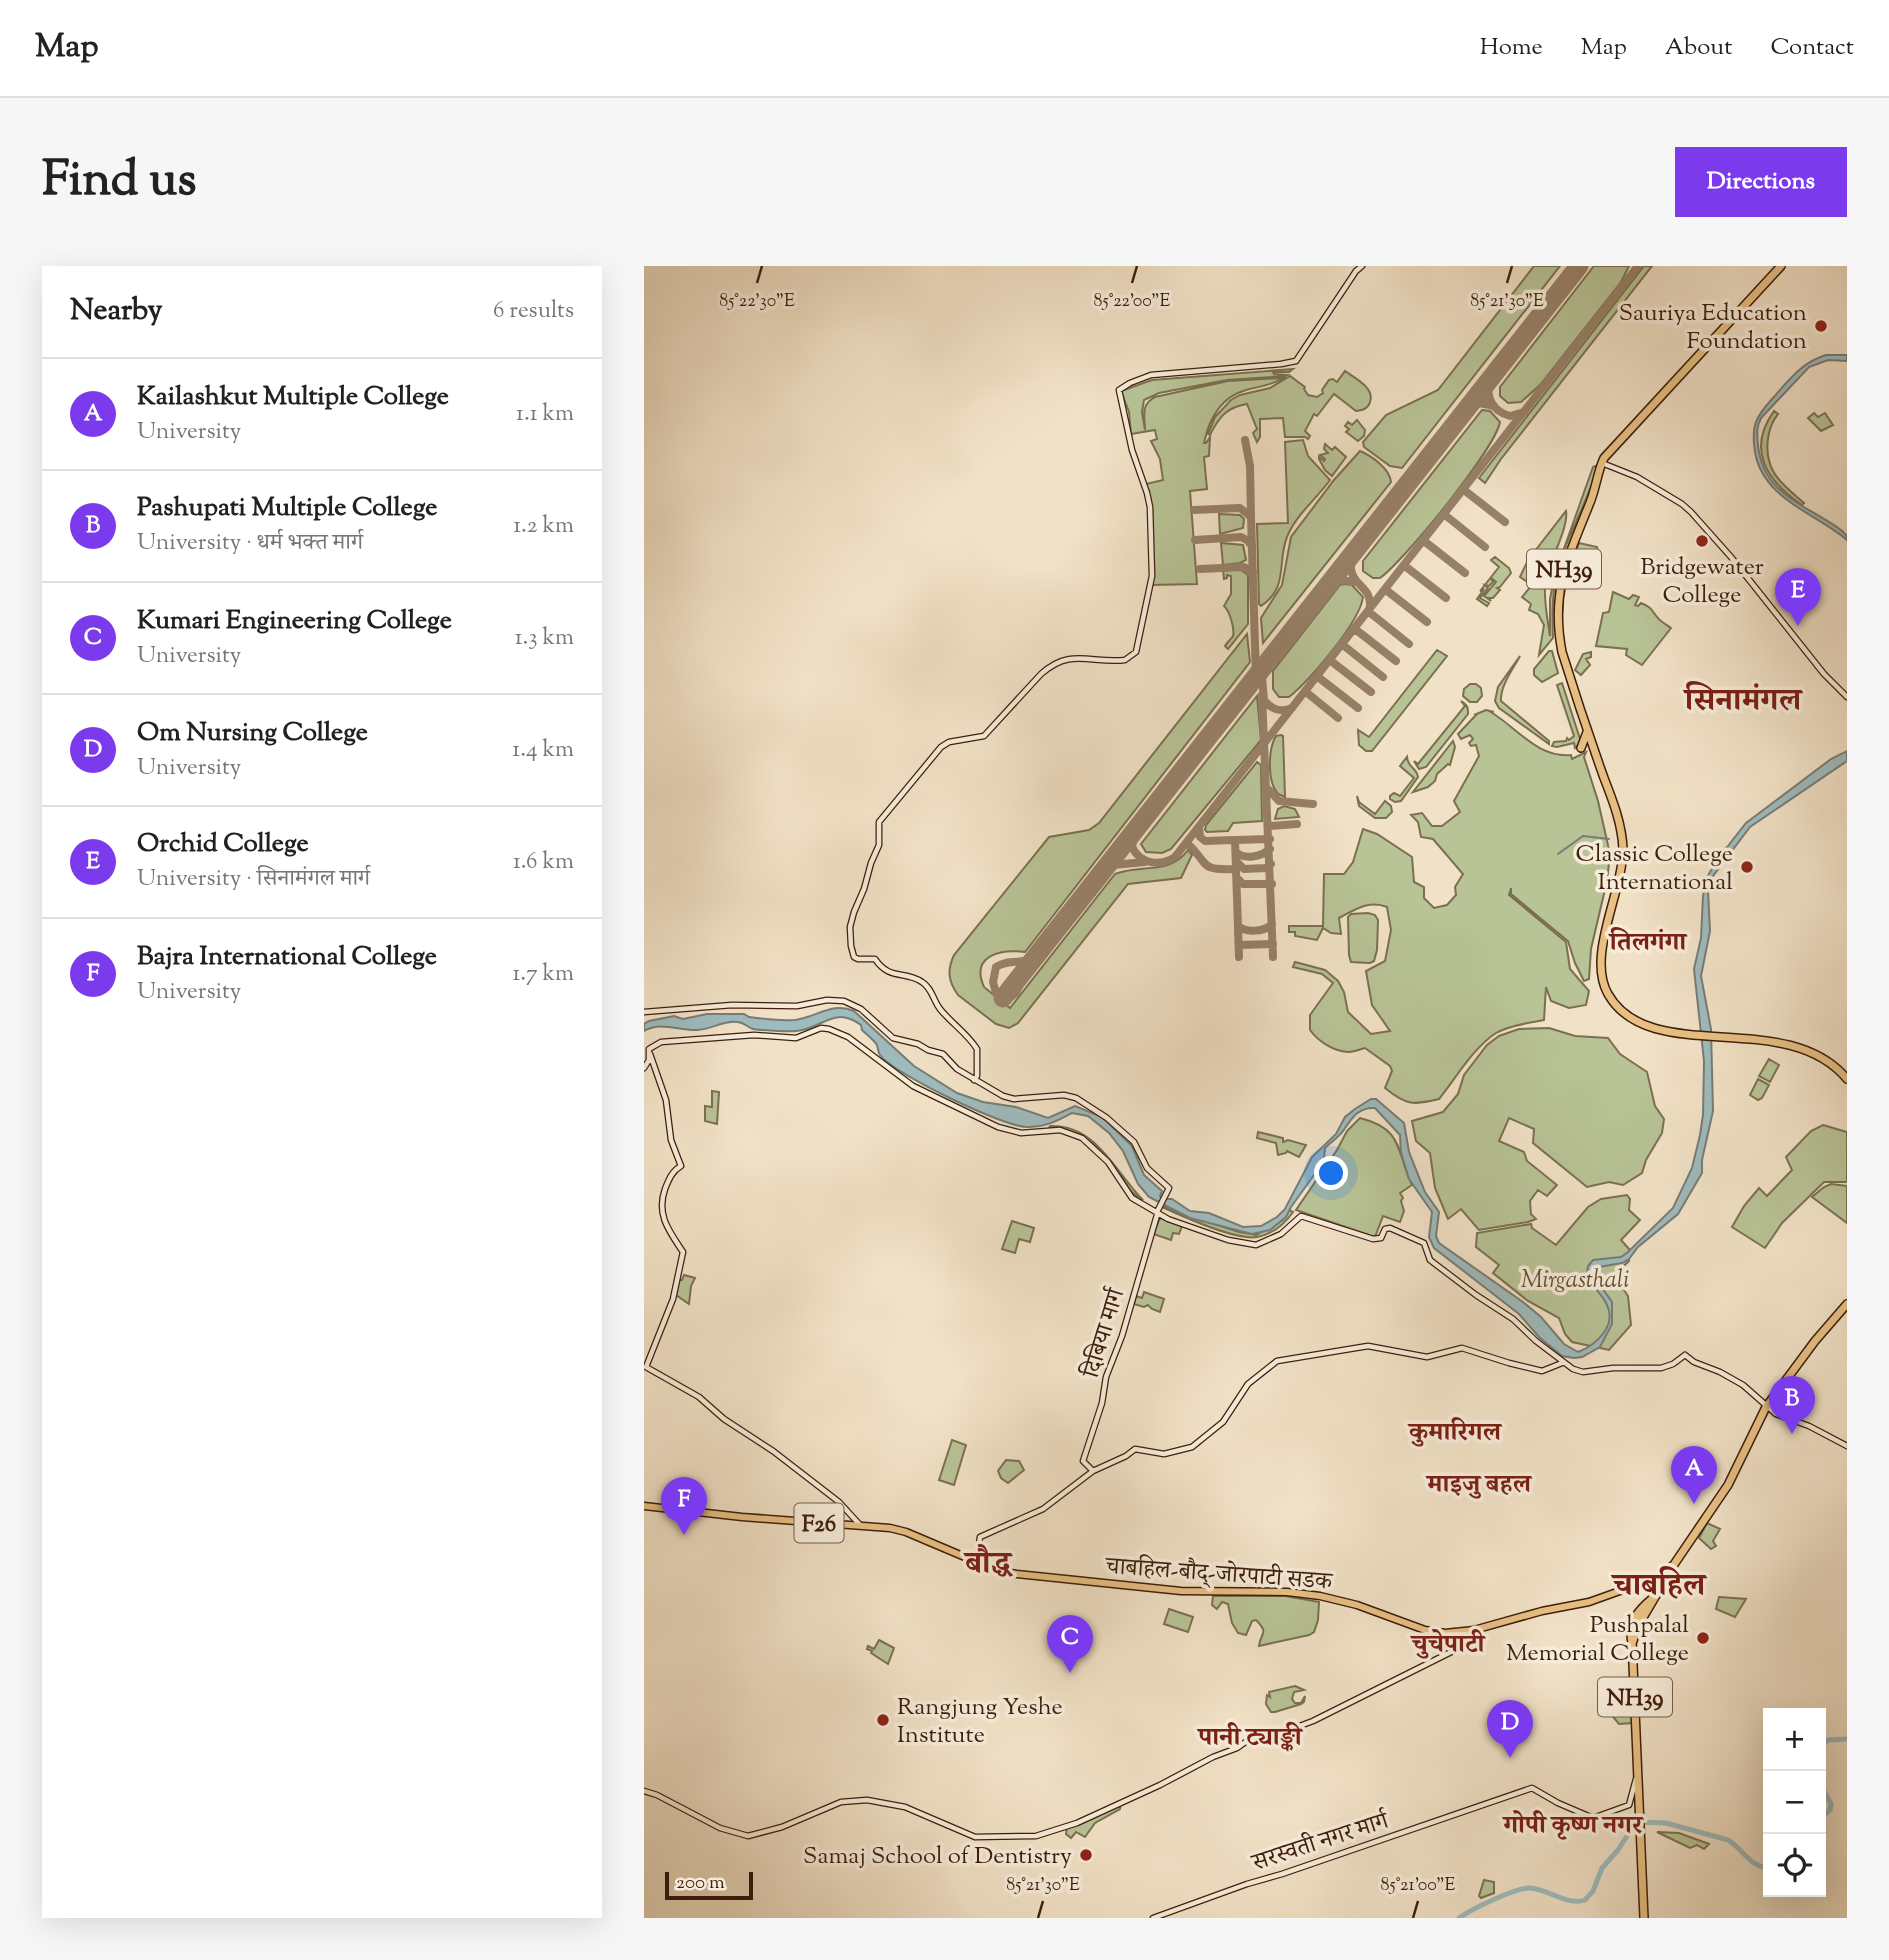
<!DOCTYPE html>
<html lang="en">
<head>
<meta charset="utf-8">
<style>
  :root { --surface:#fff; --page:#f6f6f6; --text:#222; --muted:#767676; --line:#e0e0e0; --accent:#7c3aed }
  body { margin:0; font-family:"Sorts Mill Goudy","Noto Serif Devanagari",serif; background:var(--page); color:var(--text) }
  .controls { position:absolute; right:21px; bottom:21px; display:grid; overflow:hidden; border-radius:0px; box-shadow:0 7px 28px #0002 }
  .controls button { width:63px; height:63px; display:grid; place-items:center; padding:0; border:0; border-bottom:2px solid var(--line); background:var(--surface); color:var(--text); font:35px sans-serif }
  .scale { position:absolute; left:21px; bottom:18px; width:88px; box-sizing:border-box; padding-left:7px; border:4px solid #3d1e0b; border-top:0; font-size:19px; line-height:24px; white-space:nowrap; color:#3d1e0b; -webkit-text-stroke:5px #f6ecda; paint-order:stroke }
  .you { position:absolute; left:688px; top:908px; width:24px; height:24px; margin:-18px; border:5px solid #fff; border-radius:50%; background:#1a73e8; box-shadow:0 0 0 10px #1a73e833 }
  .badge { display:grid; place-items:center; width:46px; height:46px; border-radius:50%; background:var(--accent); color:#fff; font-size:23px; font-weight:700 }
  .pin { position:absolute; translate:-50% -58px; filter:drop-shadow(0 2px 4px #0008) }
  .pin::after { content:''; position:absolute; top:37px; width:24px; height:21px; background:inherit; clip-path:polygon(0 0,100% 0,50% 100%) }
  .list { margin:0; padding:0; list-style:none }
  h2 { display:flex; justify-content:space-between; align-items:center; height:91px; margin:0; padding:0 28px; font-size:30px }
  h2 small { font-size:23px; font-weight:400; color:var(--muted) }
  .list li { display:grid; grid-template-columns:46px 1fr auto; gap:21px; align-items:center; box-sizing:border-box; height:112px; padding:0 28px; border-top:2px solid var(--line) }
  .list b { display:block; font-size:26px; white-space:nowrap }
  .list p { margin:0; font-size:23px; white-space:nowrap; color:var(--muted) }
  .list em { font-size:23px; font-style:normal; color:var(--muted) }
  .icon { flex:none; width:38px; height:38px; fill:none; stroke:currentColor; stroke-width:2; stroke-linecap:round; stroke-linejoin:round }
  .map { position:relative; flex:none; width:1203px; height:1652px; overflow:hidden; border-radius:0px }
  header { display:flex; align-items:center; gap:42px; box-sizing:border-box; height:98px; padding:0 35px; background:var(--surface); border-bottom:2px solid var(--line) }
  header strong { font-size:33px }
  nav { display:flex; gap:38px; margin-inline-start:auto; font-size:24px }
  .intro { display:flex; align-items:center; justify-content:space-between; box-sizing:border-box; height:168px; padding:0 42px }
  h1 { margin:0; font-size:49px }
  .button { padding:18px 32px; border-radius:0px; background:var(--accent); color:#fff; font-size:24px; font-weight:700 }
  main { display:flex; gap:42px; padding:0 42px }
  aside { flex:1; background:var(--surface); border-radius:0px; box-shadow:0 7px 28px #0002 }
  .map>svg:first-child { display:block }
</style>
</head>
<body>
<header>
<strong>Map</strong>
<nav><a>Home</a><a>Map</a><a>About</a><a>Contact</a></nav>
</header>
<div class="intro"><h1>Find us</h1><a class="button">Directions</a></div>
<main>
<aside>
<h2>Nearby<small>6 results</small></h2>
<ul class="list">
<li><span class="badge">A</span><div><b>Kailashkut Multiple College</b><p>University</p></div><em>1.1 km</em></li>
<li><span class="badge">B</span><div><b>Pashupati Multiple College</b><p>University · धर्म भक्त मार्ग</p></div><em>1.2 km</em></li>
<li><span class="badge">C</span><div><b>Kumari Engineering College</b><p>University</p></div><em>1.3 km</em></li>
<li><span class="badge">D</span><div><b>Om Nursing College</b><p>University</p></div><em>1.4 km</em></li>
<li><span class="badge">E</span><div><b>Orchid College</b><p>University · सिनामंगल मार्ग</p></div><em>1.6 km</em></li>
<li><span class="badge">F</span><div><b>Bajra International College</b><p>University</p></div><em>1.7 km</em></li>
</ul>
</aside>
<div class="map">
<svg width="1203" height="1652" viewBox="0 0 1203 1652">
  <rect width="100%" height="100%" fill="#f1e1c6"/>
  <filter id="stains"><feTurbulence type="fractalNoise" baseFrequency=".00286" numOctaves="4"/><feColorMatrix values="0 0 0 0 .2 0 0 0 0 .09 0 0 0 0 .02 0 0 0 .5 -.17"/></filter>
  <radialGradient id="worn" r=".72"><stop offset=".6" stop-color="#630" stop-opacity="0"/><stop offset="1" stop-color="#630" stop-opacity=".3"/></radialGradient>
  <path fill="#b8c396" stroke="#7a7050" stroke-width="2" d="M890 0H916L758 202 746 200 720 181 719 176 742 149 794 124Z
    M950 0H985L977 16 896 119 877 136 864 137 856 130V121Z
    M1000 0H1008L857 193 841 217 835 212Z
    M649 103 645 106H629L630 108 643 109 641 110 583 114 515 127 500 134 498 146 501 164C501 150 496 139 511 131L584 115 639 112C627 120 616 120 602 124 577 131 565 153 560 177H562L566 171 565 190 560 191 563 223 546 225 553 318 508 319 510 307 502 218 519 214 516 193 507 175 513 173 511 164 487 168 485 146 477 125 508 114Z
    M701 105C711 112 731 122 726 136 724 143 719 144 712 145L690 128 673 150 670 148 661 165 666 170 664 173 661 171H641L639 152 616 153V171L613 176 609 167 613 163 603 138C583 141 575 151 566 169L564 168 571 151 587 134 596 129 626 122 646 110 661 121 660 123 664 129 673 131 679 127 678 124 685 114 689 113 693 116Z
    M838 144 846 145 856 156C851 183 760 295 736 312H729L719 305V295Z
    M1130 145 1134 148C1122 163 1120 188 1129 205 1135 217 1150 228 1160 237L1158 239C1123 215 1102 184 1130 145Z
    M1170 147 1174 151 1181 147 1189 159 1177 165 1164 152Z
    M713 154 721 164 720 170 714 175 702 166 705 163 701 160 704 156 708 159Z
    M659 174 664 190 686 214C673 232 651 250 643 271 633 295 645 322 617 340L615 338 613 258 644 257 641 176Z
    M681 178 688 184 691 181 702 191 688 210 681 204 675 193V191L680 195 681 193 676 189 684 187 680 183Z
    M716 185C728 190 746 203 747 216L619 377 617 352 638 319 647 271 690 214Z
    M954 199C945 233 927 262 916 296 908 321 908 345 909 372L895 389 900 359 894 348 885 344 887 338 878 331 888 319 876 311 884 294 922 245C925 263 903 298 901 320 900 333 904 358 906 370V333L911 308 949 201Z
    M575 248 596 249 600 253 599 262 576 268Z
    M577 277 599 279 602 294 596 297 579 299Z
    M935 277 953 281 955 292 950 289 941 291 933 311 929 314 923 310Z
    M851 291 865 302 867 307 856 321 853 322 856 324 849 332H845L847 335 840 330 852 316 847 312 849 316 845 320 841 319 844 322 836 332 845 337 843 340 833 333 840 323 836 325 855 301 847 294Z
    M579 303 597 304 604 309V358L584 383 581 380C582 378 588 372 589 370 591 362 585 344 580 340L587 328V310L583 309V312L580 313Z
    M700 318 708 319 719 331C716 356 665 415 645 431H635L629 423V405L696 319Z
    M969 326 985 333 989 329 995 331 991 339 994 340 997 337C1007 341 1007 343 1013 351 1016 355 1023 359 1027 362L998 399 982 389 983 383 952 380 959 347 965 346Z
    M603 368 606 396 381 686C357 683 326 689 340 721L366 742 471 608C498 597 525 610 544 584L548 589 537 612 484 618 374 757 365 762 352 758 314 729C304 715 303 704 310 689L405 571 445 564 455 557Z
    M793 384 803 390 728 485H722L715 479 714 464 725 471Z
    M905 385H908L914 407 898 416 890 409V403Z
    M947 386V391L942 393 946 399 937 409 931 404 939 388Z
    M876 390C869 403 856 420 857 435L905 475V478L855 442 851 435 854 421Z
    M918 417 937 476 931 482 930 477 913 481 908 480 910 476 922 475 923 472 925 474 930 470 913 419Z
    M826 418H832L837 422 838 430 833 436H826L819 430 820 423Z
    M613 430 617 474 527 583 518 587 502 586 497 578Z
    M817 435C824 439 824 442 824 448L782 501 775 503 770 495 774 498 821 440Z
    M842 444 850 446 845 445C872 460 892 492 927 489L928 493 942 486 940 491 954 535 966 588 963 615 947 683 945 713 940 715 931 697 924 675 867 628V622L865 629 922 676 926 703 945 725 942 739 925 742 907 735 902 721 900 754C885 757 866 759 852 767 829 782 812 812 795 833 769 839 763 840 741 822L748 805 746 800 721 782C717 783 710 786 705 786 690 786 674 775 666 764V749L689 717 678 708 649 701 651 696 681 704 694 715 700 726 704 746 727 768 746 765 728 739 722 705 741 695 747 664 743 641C725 634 712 643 695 652L697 668 687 667 679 662 673 674 651 670V666H645V660H679L680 608H700L709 596 719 563 733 568 768 591 770 616 780 621V632L790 642 803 639 812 629 811 621 819 608 789 573 777 571 774 556 767 549 778 547 788 560H798L816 546 810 535 835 490 832 479 827 480 825 477 829 473 826 469 817 473 814 468 833 448 830 449Z
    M637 469 639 470 641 531 634 528C623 516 624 483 632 470Z
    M809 475 811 481 806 499 804 498 793 508 791 515 784 521 769 526Z
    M763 491C763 501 773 502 774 511L757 535 751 536 746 533V530L750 527 756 530 770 512 756 500Z
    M613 496 617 499 618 555 589 557 584 565 563 566 561 564 562 559Z
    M713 530 715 536 731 548 741 535 747 540 748 546 742 552H731L715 540Z
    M640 540 651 543 655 551 631 553 634 543Z
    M724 647 731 649 734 654 733 684 730 695 726 697 707 696 705 689 704 651 707 648Z
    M905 762 931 770 964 772 976 788 1003 806 1011 840 1020 853 1018 867 1002 894 998 907 979 919 965 916 943 921 889 877 890 863 865 852 855 875 880 886 883 895 913 919 903 930 894 924 886 935 887 948 892 953 884 956 835 964 817 943 804 953 791 922 786 887 772 875 768 855 799 846 814 828 820 809 843 779 855 770 875 763Z
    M1125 793 1135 799 1126 816 1115 810Z
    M1114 813 1125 819 1118 832 1114 834 1106 829Z
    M68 825 75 826 73 858 61 855V840L68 841Z
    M716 852C760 863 752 885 768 919L756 927 759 932 757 935 760 945 756 956 739 950 731 971 652 944 693 884 703 865Z
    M1179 859 1203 866V916H1180L1138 957 1121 982 1088 961 1100 940 1115 922 1123 930 1148 904 1142 891 1167 865Z
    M406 860C453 858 472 908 499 934 487 928 484 921 477 910 462 885 435 862 405 862Z
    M614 866 639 872V876L644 874 662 879 655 891 643 885 642 887 634 889 632 877 613 872Z
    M1187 918 1203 920V957L1168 931 1180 921Z
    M983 929 986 933 985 944 996 954 977 974 985 983V995L970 1009 984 1030 987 1059 965 1084 928 1076 921 1068 915 1052 884 1035 849 1007 855 999 832 981 833 967 887 958 888 962 912 979 944 941 957 933Z
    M519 939 535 947 595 966 612 969 639 954 645 944 649 946C640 959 629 968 613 971 592 975 538 950 518 941Z
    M516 952 538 960 535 968 529 967 527 974 512 969 510 967Z
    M368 955 390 962 386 976 375 973 371 987 358 983Z
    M40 1009 51 1012 47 1020 45 1038 32 1029 34 1014H38Z
    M500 1026 520 1033 516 1046 508 1043 504 1039 500 1041 490 1038 492 1030 498 1032Z
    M308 1174 322 1179 310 1219 295 1214Z
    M362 1194 375 1195 380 1204 364 1217 357 1212 354 1205Z
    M1063 1257 1076 1263 1069 1275 1072 1280 1067 1283 1055 1272Z
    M569 1330H641L675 1336 674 1354 670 1366 665 1369 615 1380C616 1367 626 1368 612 1354L608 1355 602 1369 594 1367 588 1357 584 1338 578 1336 573 1343 568 1339Z
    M1075 1331 1102 1333 1091 1351 1072 1343Z
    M525 1343 549 1351 544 1366 520 1358Z
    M235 1374 250 1382 244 1398 227 1387 228 1385 223 1383 224 1380 230 1383Z
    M651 1420 660 1424 650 1426 648 1433 651 1437H657L661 1430 660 1436 657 1438 631 1446H627L622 1438 623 1429 626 1431 625 1426Z
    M987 1433 989 1457 975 1458 965 1446 969 1434Z
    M477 1536 476 1543 451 1557 441 1571 432 1566 427 1572 422 1568 423 1561Z
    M1013 1566 1035 1567 1065 1578 1060 1583 1053 1579 1046 1582Z
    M840 1614 850 1616V1627L837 1632 835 1630Z"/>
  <path fill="#9ebbbd" stroke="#777c76" stroke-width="2" d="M1182 89H1203V95L1184 94 1165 101 1117 152C1112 162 1113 168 1114 179 1119 229 1161 238 1197 264L1203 270V274C1171 247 1119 233 1111 186 1107 160 1111 152 1128 133 1145 114 1158 96 1182 89Z
    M1203 485V495L1106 561 1066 614 1064 625 1066 665 1057 710 1067 763 1069 845 1058 894V907L1034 948 994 981 985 993 978 997 949 1002 951 1012 968 1036V1058L956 1081 938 1091 930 1092 918 1090 895 1071 875 1048 790 982 785 971 788 946 765 913 757 887 756 869 731 842C714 841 708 852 699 865 694 872 687 876 681 882L680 892 675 902 647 941 642 951 626 964 608 968 546 952 505 931 494 918 479 885 465 867 444 850 428 847C413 855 400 862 382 861 358 860 250 808 236 789 234 786 234 782 233 779 229 773 223 769 218 764L217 759C189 739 179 763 152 765 147 766 112 764 109 763 103 761 101 757 94 756 79 754 67 764 53 764 35 765 17 755 0 765V758L5 755 30 750 39 753 63 748H100L105 751C120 753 135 755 150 754 171 752 189 735 210 745L270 800 313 827 339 836 372 841 404 852 431 840 458 851 488 880 500 909 518 925 516 930 521 933H528L546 945 565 947 599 961 617 960 633 951 641 943 668 891 692 868 701 851 711 843 727 833H732L760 857 765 886 781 926 795 946 792 970 795 977 879 1036 897 1051 920 1078 934 1086C952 1079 973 1060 963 1039 956 1023 940 1018 944 1000L949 994 977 991 984 986 1029 942 1048 902 1056 869 1059 849 1060 795 1050 703 1057 672 1059 630 1062 613 1073 594 1102 557 1187 493Z"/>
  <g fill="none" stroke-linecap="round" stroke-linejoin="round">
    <path stroke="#777c76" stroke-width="2" d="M914 588 939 570 965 573"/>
    <path stroke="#9ebbbd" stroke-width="5" d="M1177 1480 1184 1474 1203 1473
      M1177 1520 1187 1538 1186 1544 1177 1551
      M815 1652C828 1643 872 1621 887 1622 906 1624 923 1640 941 1634L949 1625 958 1602 974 1584 992 1556 1022 1557 1084 1574C1098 1582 1108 1603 1124 1601"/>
    <path stroke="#978068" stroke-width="8" d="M845 114C842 132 848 145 866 150L880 146
      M823 142 835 137 850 140
      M601 174 606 200 607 251
      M820 224 861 256
      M550 244 596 242 607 251 612 412
      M801 249 841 281
      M551 274 597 271 603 274 608 280
      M780 275 821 307
      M708 289C700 323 732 316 725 346L765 378
      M761 300 802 332
      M556 303 600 301 609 306
      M684 320 695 314 712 316
      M742 324 783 356
      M711 363 752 395
      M699 379 739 411
      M687 395 727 426
      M621 400 618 411 620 434C627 443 637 447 648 442
      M674 411 714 442
      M662 426 694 452
      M618 429 629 691
      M624 523 635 535 669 538
      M625 560 653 558
      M555 561 556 571 561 575 591 574 595 691
      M491 566 488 581C496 598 516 601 531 591L994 0
      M591 574 626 573
      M543 577C566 598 554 605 592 603
      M592 586C600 594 617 591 626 583
      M592 595 600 603 622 602 627 598
      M457 609 469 599 501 596
      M593 612 599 618H628
      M594 660C602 667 621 666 628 658
      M595 679 629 678
      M380 706C374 718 376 732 359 732L352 727 349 716 352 701C363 693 377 698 390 693"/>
    <path stroke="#978068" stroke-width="19" d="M359 732 935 0"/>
    <g stroke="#3d1e0b" stroke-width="7">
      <path id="secondary" d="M958 197 993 211 1038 238 1047 246 1087 291 1180 408 1203 431
        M0 746 88 739 153 740 183 734 200 735 217 743 249 772 274 778 284 784 299 788 313 803 359 830 370 833 420 829 432 832 463 852 490 876 503 902 525 922 514 944
        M6 788 22 834 27 874 37 900C28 905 25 913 21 923 12 949 25 965 39 986L29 1033 2 1101 55 1131 80 1153 129 1185 195 1236 217 1260
        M0 802 5 794V783L17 776 110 769 152 772 177 762 185 763 204 771 269 820 354 861 377 867 416 864 438 872 464 896 488 932 524 953 584 974 612 979 637 968 657 950 729 973 737 972 741 963 746 962 780 977 786 994 832 1029 869 1053 892 1075 929 1103 939 1106 969 1102H1017L1029 1098 1041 1089
        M330 814 333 810V783C323 767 307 757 296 743 289 734 288 722 278 716 260 704 246 715 231 693H214L210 691 207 680 206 661 210 646 220 623 227 597 235 579V556L297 481 305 476 340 470 397 408C427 381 447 398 481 394L492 386 508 310 506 241 503 227 488 184 475 124 486 117 507 109 637 98 652 95 712 5 718 0
        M1041 1089 1050 1096 1076 1106 1099 1119 1132 1148 1165 1160 1203 1180
        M449 1205 439 1195 458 1137 462 1111 478 1070 513 949
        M329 1294 334 1285 336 1271 399 1243 449 1205 482 1190 491 1183 520 1188 548 1181 579 1156 604 1118 633 1095 724 1080 783 1091 818 1082 865 1097 898 1105 918 1097
        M807 1367 814 1383
        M0 1525 13 1529 76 1562 104 1570 138 1561 197 1536 223 1534 261 1541 331 1571 392 1570 433 1557 516 1519 569 1491 593 1482 613 1468 624 1464H645L669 1455 819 1380 831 1368 830 1364
        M509 1652 603 1618 638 1608 888 1522 914 1537 949 1552 985 1539 992 1513"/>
    </g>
    <g stroke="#3d1e0b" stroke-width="9">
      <path id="primary" d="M0 1240 98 1251 246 1262 262 1266 354 1305 373 1308 537 1325 643 1326 676 1330 713 1339 781 1364 801 1367 830 1364 898 1345 945 1336 1015 1311"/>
    </g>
    <g stroke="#3d1e0b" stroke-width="10">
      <path id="highway" d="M1137 0 960 192C954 204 952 221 947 234 925 290 906 324 918 386 931 428 945 470 960 512 969 535 978 558 979 583 979 626 942 689 964 728 1006 802 1142 740 1203 813
        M937 482 943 466
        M1008 1333 1013 1314 1028 1300
        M988 1375 1000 1652
        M988 1377C984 1357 993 1345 1008 1333
        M988 1378 994 1360 1031 1297 1084 1219 1122 1141 1171 1075 1203 1038"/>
    </g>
    <use href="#secondary" stroke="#f6ecda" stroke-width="4.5"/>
    <use href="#primary" stroke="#e8c083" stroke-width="6"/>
    <use href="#highway" stroke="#e8c083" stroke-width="7"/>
  </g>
  <path fill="none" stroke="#3d1e0b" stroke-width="2.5" d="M113 17 118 0M488 17 493 0M863 17 868 0M394 1652 399 1635M769 1652 774 1635"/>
  <g fill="#8f2418" stroke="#f6ecda" stroke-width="2.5">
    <circle cx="1177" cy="60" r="7"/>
    <circle cx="1058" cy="275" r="7"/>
    <circle cx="1103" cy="601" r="7"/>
    <circle cx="1059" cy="1372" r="7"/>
    <circle cx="239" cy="1454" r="7"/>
    <circle cx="442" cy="1589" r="7"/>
  </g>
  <g text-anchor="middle" stroke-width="7" stroke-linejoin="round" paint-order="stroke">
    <g fill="#f6ecda" stroke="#745c49" stroke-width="2">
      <rect x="883" y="283.5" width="74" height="39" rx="5"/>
      <rect x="150.5" y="1237.5" width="49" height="39" rx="5"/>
      <rect x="954" y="1411.5" width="74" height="39" rx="5"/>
    </g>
    <g font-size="23" font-weight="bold" fill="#3d1e0b">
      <text x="920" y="311">NH39</text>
      <text x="175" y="1265">F26</text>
      <text x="991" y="1439">NH39</text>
    </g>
    <g font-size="24" fill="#3d1e0b" stroke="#f6ecda" text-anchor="end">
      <text x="1163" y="54">Sauriya Education<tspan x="1163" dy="28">Foundation</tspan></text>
      <text x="1058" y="308" text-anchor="middle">Bridgewater<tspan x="1058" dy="28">College</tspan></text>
      <text x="1089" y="595">Classic College<tspan x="1089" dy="28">International</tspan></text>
      <text x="1045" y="1366">Pushpalal<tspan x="1045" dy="28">Memorial College</tspan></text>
      <text x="253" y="1448" text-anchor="start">Rangjung Yeshe<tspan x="253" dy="28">Institute</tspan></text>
      <text x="428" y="1597">Samaj School of Dentistry</text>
    </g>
    <g font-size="24" font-style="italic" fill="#625035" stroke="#f6ecda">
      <text x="931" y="1021">Mirgasthali</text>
    </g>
    <g font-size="24" fill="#3d1e0b" stroke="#f6ecda">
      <text transform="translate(459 1067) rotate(-73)" y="8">दिबिया मार्ग</text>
      <text transform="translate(575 1307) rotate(4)" y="8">चाबहिल-बौद्-जोरपाटी सडक</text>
      <text transform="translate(676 1575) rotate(-18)" y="8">सरस्वती नगर मार्ग</text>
    </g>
    <g font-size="26" font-weight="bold" fill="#7a1f14" stroke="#f6ecda">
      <text x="1004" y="684">तिलगंगा</text>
      <text x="811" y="1174">कुमारिगल</text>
      <text x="835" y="1226">माइजु बहल</text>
      <text x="804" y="1386">चुचेपाटी</text>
      <text x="606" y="1479">पानी ट्याङ्की</text>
      <text x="929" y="1567">गोपी कृष्ण नगर</text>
    </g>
    <g font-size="32" font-weight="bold" fill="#7a1f14" stroke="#f6ecda">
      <text x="1099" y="444">सिनामंगल</text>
      <text x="344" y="1307">बौद्ध</text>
      <text x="1015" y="1329">चाबहिल</text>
    </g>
  </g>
  <g font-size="18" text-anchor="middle" fill="#3d1e0b" stroke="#f6ecda" stroke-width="7" stroke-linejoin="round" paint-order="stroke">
    <text x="113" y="40">85°22'30"E</text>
    <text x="488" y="40">85°22'00"E</text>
    <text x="863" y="40">85°21'30"E</text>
    <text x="399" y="1624">85°21'30"E</text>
    <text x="774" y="1624">85°21'00"E</text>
  </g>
  <rect width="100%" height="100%" filter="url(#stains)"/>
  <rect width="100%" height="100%" fill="url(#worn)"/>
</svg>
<div class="controls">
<button>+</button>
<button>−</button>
<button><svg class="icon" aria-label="locate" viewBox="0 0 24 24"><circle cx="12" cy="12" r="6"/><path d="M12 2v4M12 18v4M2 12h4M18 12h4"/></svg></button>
</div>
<div class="scale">200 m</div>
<div class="you"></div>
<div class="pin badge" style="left:1050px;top:1238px">A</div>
<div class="pin badge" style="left:1148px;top:1168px">B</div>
<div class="pin badge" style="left:426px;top:1407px">C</div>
<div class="pin badge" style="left:866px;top:1492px">D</div>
<div class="pin badge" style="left:1154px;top:360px">E</div>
<div class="pin badge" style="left:40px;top:1269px">F</div>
</div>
</main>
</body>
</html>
